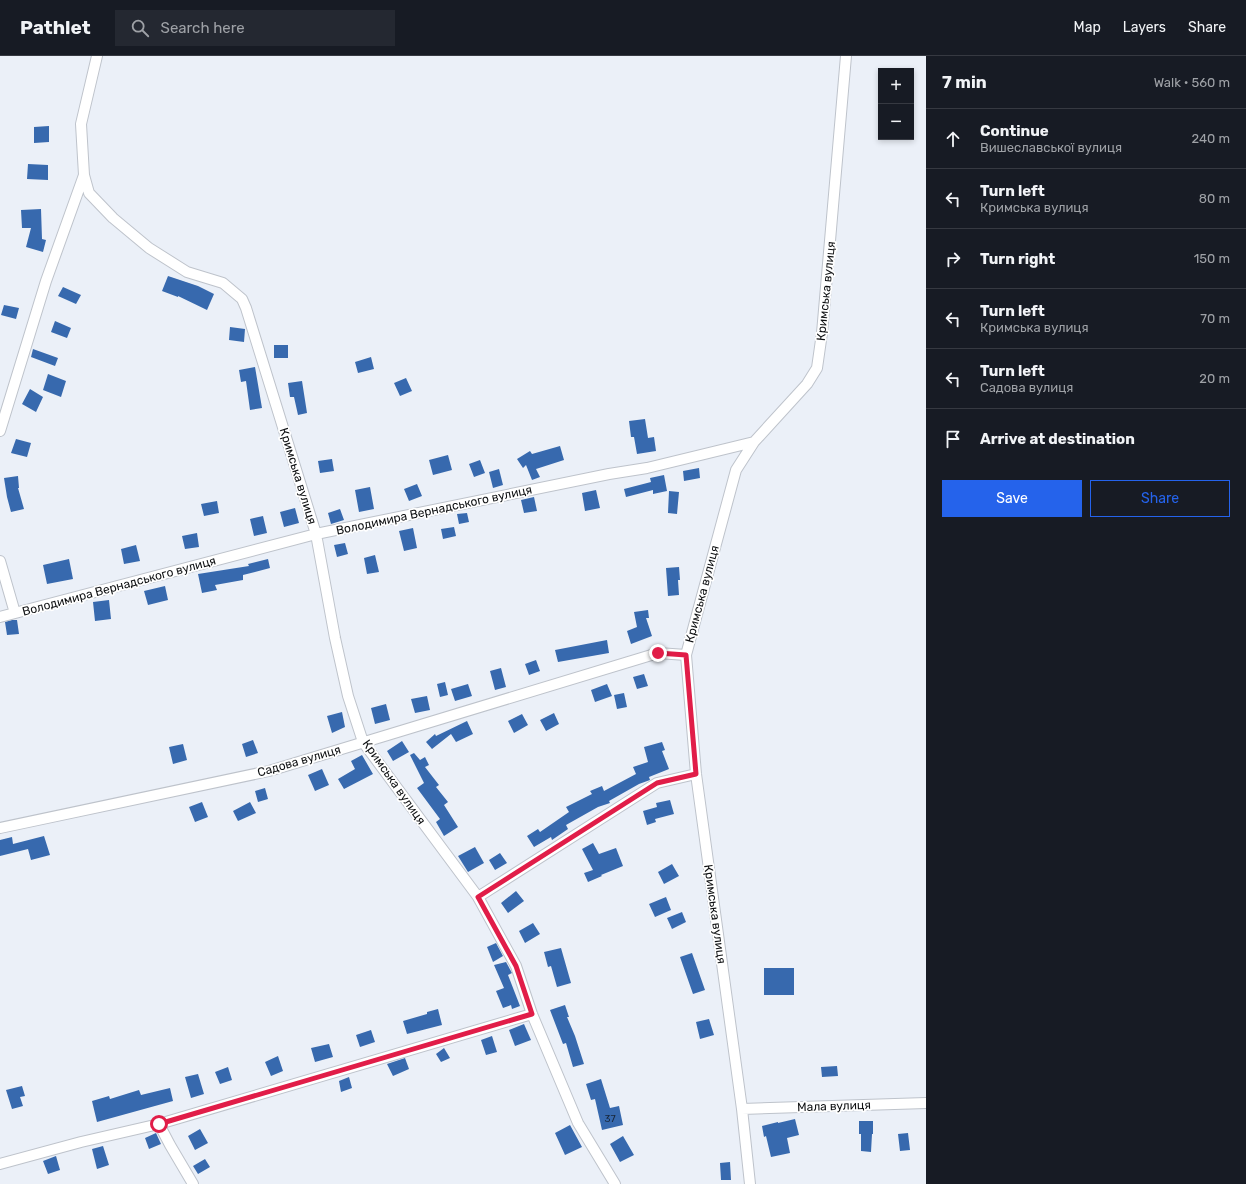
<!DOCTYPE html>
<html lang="en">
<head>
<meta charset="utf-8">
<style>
  :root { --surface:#171b24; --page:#242831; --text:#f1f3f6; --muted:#9ea1a6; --line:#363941; --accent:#2563eb }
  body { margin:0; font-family:Rubik,sans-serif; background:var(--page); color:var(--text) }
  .controls { position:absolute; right:12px; top:12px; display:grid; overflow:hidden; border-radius:0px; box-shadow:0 2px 6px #0003 }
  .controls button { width:36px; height:36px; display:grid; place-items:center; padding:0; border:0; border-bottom:1px solid var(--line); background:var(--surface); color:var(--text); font:20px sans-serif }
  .stop { position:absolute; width:12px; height:12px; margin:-9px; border:3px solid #e11d48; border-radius:50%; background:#fff }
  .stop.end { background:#e11d48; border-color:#fff; box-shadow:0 1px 4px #0008 }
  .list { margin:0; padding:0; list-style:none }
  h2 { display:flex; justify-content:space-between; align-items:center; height:52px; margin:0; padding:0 16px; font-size:17px }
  h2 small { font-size:13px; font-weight:400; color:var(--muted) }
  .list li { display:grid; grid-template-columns:26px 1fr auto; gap:12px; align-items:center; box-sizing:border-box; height:60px; padding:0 16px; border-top:1px solid var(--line) }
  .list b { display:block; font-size:15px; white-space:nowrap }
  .list p { margin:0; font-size:13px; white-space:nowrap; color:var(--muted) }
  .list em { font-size:13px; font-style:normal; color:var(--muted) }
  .actions { display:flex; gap:8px; padding:12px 16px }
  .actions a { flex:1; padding:9px 0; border:1px solid var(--accent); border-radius:0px; text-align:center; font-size:14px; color:var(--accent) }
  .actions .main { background:var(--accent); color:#fff }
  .icon { flex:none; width:22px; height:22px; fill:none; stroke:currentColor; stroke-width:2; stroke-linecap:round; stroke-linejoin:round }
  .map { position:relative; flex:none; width:926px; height:1128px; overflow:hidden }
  header { display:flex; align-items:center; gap:24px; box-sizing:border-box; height:56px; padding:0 20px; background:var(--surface); border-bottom:1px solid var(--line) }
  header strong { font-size:19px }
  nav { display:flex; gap:22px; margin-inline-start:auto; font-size:14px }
  .search { width:280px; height:36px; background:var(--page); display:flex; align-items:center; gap:10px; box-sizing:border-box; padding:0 14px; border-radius:0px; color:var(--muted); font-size:15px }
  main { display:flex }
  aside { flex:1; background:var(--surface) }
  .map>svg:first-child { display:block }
</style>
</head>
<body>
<header>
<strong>Pathlet</strong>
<div class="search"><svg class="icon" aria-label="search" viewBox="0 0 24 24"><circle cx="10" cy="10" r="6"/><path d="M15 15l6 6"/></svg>Search here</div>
<nav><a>Map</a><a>Layers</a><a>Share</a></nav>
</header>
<main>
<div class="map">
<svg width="926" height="1128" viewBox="0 0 926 1128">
  <rect width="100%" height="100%" fill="#ebf0f8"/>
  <path fill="#3769ae" d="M49 70V86L34 87V71Z
    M28 108 48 109V124L27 123Z
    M41 153 42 183 46 184 43 196 26 191 31 172H22L21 154Z
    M168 220 198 230 214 238 207 254 178 240V241L162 235Z
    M63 231 81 239 76 248 58 240Z
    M4 249 19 252 16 263 1 259Z
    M55 265 71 272 67 282 51 276Z
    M230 271 245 273 244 286 229 284Z
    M274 289H288V302H274Z
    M33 293 58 302 55 310 31 301Z
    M371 301 374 313 358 317 355 306Z
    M255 311 262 352 250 354 246 325 241 326 239 314Z
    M48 318 66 325 61 341 43 334Z
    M406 322 412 335 400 340 394 327Z
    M302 325 307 357 298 359 294 341H290L288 327Z
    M30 333 43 341 36 356 22 348Z
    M645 363 648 382 654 381 656 395 637 398 634 381H631L629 365Z
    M16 383 31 387 27 401 11 397Z
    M560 390 564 404 536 413 540 421 532 424 526 409 523 412 517 403 530 395 532 398Z
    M448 399 452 414 433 419 429 404Z
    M332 403 334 415 320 417 318 405Z
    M480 404 485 417 474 421 469 408Z
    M699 412 700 422 684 425 683 415Z
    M499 413 503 429 493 432 489 416Z
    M664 419 667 435 653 438V434L626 441 624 433 651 426 650 422Z
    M18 420 19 432H18L24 453 11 456 7 441 4 422Z
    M417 428 422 440 409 445 404 433Z
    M370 431 374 453 359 456 355 434Z
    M596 434 600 452 585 455 582 437Z
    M669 435 679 436 677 458 668 457Z
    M534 441 537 455 524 457 521 444Z
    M217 445 219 457 204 460 201 448Z
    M295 452 299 467 284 471 280 456Z
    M340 453 344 464 331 468 328 457Z
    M467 457 469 466 459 468 457 458Z
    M263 460 267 477 254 480 250 463Z
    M454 471 456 480 443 483 441 473Z
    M413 472 417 492 404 495 399 475Z
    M197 477 199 491 185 493 182 480Z
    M345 487 348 498 337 501 334 489Z
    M136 489 140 505 124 508 121 493Z
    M375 499 379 516 367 518 364 502Z
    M69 503 73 523 47 528 43 509Z
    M268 503 270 512 243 519V524L215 529 217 534 202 537 198 518 249 510 248 508Z
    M679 511 680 524H678L679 539 668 540 666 512Z
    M165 530 168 544 148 549 144 535Z
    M109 544 111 563 95 565 93 546Z
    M648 554 649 562H646L652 580 631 588 627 575 637 571 634 556Z
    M12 564H17L19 578 7 579 5 566Z
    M607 584 609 597 558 606 555 594Z
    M536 604 540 615 529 619 525 608Z
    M501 612 506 631 495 634 490 615Z
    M644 618 648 630 637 633 633 621Z
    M445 626 448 639 440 641 437 628Z
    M468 628 472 640 455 645 451 633Z
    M607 628 612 640 595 646 591 634Z
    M624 637 627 651 617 653 614 639Z
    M427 640 430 654 415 657 411 643Z
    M386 648 390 664 375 668 371 652Z
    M342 656 345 671 332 677 327 660Z
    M554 657 559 668 546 675 540 664Z
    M522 658 528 669 514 677 508 665Z
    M467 665 473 678 456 686 451 678 432 693 426 686 435 678 436 680Z
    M253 684 258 697 246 701 242 688Z
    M402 685 409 696 393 705 387 695Z
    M662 686 665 694 662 695 669 713 649 721 650 724 639 728 609 745 610 747 598 751 566 769 568 773 552 784 551 781 534 791 527 780 538 773 540 776 569 756 566 751 592 738 590 735 602 730 604 735 636 718 633 711 648 706 644 691Z
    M183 688 187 704 173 708 169 691Z
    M414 697 420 704 425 701 429 709 425 711 439 729 436 731 448 746 444 749 458 771 444 780 436 766 440 763 417 732 424 727 410 699Z
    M362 699 373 718 344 733 338 723 355 713 351 705Z
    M322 713 329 729 315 735 308 719Z
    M265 732 268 743 258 746 255 735Z
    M670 744 674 758 655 763 656 766 647 769 643 755 657 751 656 747Z
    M202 746 208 761 195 766 189 751Z
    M250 746 256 757 238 765 233 755Z
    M44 780 50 799 31 804 28 793 0 800V784L12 781 13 788Z
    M593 787 599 798 616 792 623 810 601 819 602 820 588 826 584 817 593 814 582 793Z
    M475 791 484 807 468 816 458 800Z
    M500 797 507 807 495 814 489 804Z
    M672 808 679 820 664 828 658 816Z
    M516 835 524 845 508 857 501 847Z
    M666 841 671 854 655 861 649 848Z
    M682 856 686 866 672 873 667 862Z
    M533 867 540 878 525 887 519 875Z
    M496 887 503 900 493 906 487 891Z
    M561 892 571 927 557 931 551 910 548 911 544 896Z
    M692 897 705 934 693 938 680 901Z
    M506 906 512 917 508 919 520 950 512 953 511 949 503 952 496 935 504 932 494 909Z
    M764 912H794V939H764Z
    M565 949 569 961H567L575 980 584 1008 573 1011 566 987 563 988 550 954Z
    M438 953 442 969 407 978 403 965 427 958V956Z
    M709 963 714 979 700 983 696 966Z
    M524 968 531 984 515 990 509 974Z
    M371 974 375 986 360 991 356 979Z
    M492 980 497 996 486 999 481 984Z
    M329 988 333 1001 315 1006 311 992Z
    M444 992 450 1002 441 1006 436 998Z
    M278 1000 283 1015 271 1020 265 1006Z
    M405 1002 409 1013 393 1020 387 1008Z
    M837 1010 838 1020 822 1021 821 1011Z
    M228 1011 232 1024 220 1028 215 1016Z
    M198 1018 204 1038 191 1042 185 1021Z
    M349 1021 352 1032 341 1036 339 1025Z
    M601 1023 610 1052 619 1050 623 1069 602 1074 595 1043 591 1044 586 1028Z
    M22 1030 25 1040 20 1041 23 1050 12 1053 6 1034Z
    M170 1032 173 1045 97 1066 92 1045 109 1040 110 1043 139 1034 141 1039Z
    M795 1063 799 1079 787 1082 790 1097 771 1101 766 1080 764 1081 762 1070 778 1066V1067Z
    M859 1065H873V1078H872L871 1096 861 1095V1078H859Z
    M570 1069 582 1091 565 1099 555 1077Z
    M200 1073 208 1087 195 1094 188 1080Z
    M156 1077 161 1088 149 1093 145 1082Z
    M908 1077 910 1094 900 1095 898 1078Z
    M623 1080 634 1099 620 1106 610 1088Z
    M103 1090 109 1109 97 1113 92 1093Z
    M56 1100 60 1114 48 1118 43 1105Z
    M205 1103 210 1111 198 1118 193 1110Z
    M730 1106 731 1124H721L720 1107Z"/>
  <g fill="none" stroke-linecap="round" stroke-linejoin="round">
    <g stroke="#bec3cb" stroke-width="12">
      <path id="street" d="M97 0 81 68 84 119 89 137 113 162 149 192 187 216 223 227 242 243 246 252 316 478 335 582 348 640 363 686 478 841 516 910 532 958 578 1067 615 1128
        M0 375 46 225 84 119
        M0 505 15 557
        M0 561 316 478 609 418 647 412 754 386
        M0 772 269 715 658 597 686 599
        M478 841 657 727 696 718
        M742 1053 926 1047
        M159 1068 170 1089 193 1128
        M0 1108 81 1086 159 1068 532 958
        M750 1128 742 1053 696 718 686 599 736 414 754 386 807 328 817 312 822 277 846 0"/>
    </g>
    <use href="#street" stroke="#fff" stroke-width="10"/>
  </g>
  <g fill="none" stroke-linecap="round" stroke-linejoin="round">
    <path stroke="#e11d48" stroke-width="5" d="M159 1068 532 958 516 910 478 841 657 727 696 718 686 599 658 597"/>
  </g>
  <g text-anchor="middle" stroke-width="3.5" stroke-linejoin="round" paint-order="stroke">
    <g font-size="10" fill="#182639">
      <text x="610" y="1066">37</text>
    </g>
    <g font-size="12" fill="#0e1012" stroke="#fff">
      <text transform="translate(826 235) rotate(-84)" y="4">Кримська вулиця</text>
      <text transform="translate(298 420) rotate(73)" y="4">Кримська вулиця</text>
      <text transform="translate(434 454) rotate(-12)" y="4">Володимира Вернадського вулиця</text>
      <text transform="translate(119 530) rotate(-15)" y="4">Володимира Вернадського вулиця</text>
      <text transform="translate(702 538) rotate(-75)" y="4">Кримська вулиця</text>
      <text transform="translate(299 705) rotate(-16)" y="4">Садова вулиця</text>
      <text transform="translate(394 726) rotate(55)" y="4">Кримська вулиця</text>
      <text transform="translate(715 858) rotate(82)" y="4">Кримська вулиця</text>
      <text transform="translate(834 1050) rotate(-2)" y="4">Мала вулиця</text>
    </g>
  </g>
</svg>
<div class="controls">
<button>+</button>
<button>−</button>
</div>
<div class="stop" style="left:159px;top:1068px"></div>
<div class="stop end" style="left:658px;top:597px"></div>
</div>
<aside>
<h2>7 min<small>Walk · 560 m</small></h2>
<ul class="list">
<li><svg class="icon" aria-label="ahead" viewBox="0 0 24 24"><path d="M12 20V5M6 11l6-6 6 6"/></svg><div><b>Continue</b><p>Вишеславської вулиця</p></div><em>240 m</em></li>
<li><svg class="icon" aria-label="left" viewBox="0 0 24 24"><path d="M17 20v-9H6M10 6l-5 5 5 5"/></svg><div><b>Turn left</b><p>Кримська вулиця</p></div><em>80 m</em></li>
<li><svg class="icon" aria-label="right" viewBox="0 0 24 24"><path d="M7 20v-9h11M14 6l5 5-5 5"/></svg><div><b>Turn right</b></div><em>150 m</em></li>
<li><svg class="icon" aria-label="left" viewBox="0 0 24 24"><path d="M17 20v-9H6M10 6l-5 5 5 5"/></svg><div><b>Turn left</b><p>Кримська вулиця</p></div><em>70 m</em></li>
<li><svg class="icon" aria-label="left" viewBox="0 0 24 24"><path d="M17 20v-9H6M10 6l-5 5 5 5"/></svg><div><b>Turn left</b><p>Садова вулиця</p></div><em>20 m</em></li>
<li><svg class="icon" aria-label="arrive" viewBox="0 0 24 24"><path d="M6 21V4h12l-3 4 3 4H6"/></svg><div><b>Arrive at destination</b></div></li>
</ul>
<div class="actions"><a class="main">Save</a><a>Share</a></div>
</aside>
</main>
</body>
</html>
